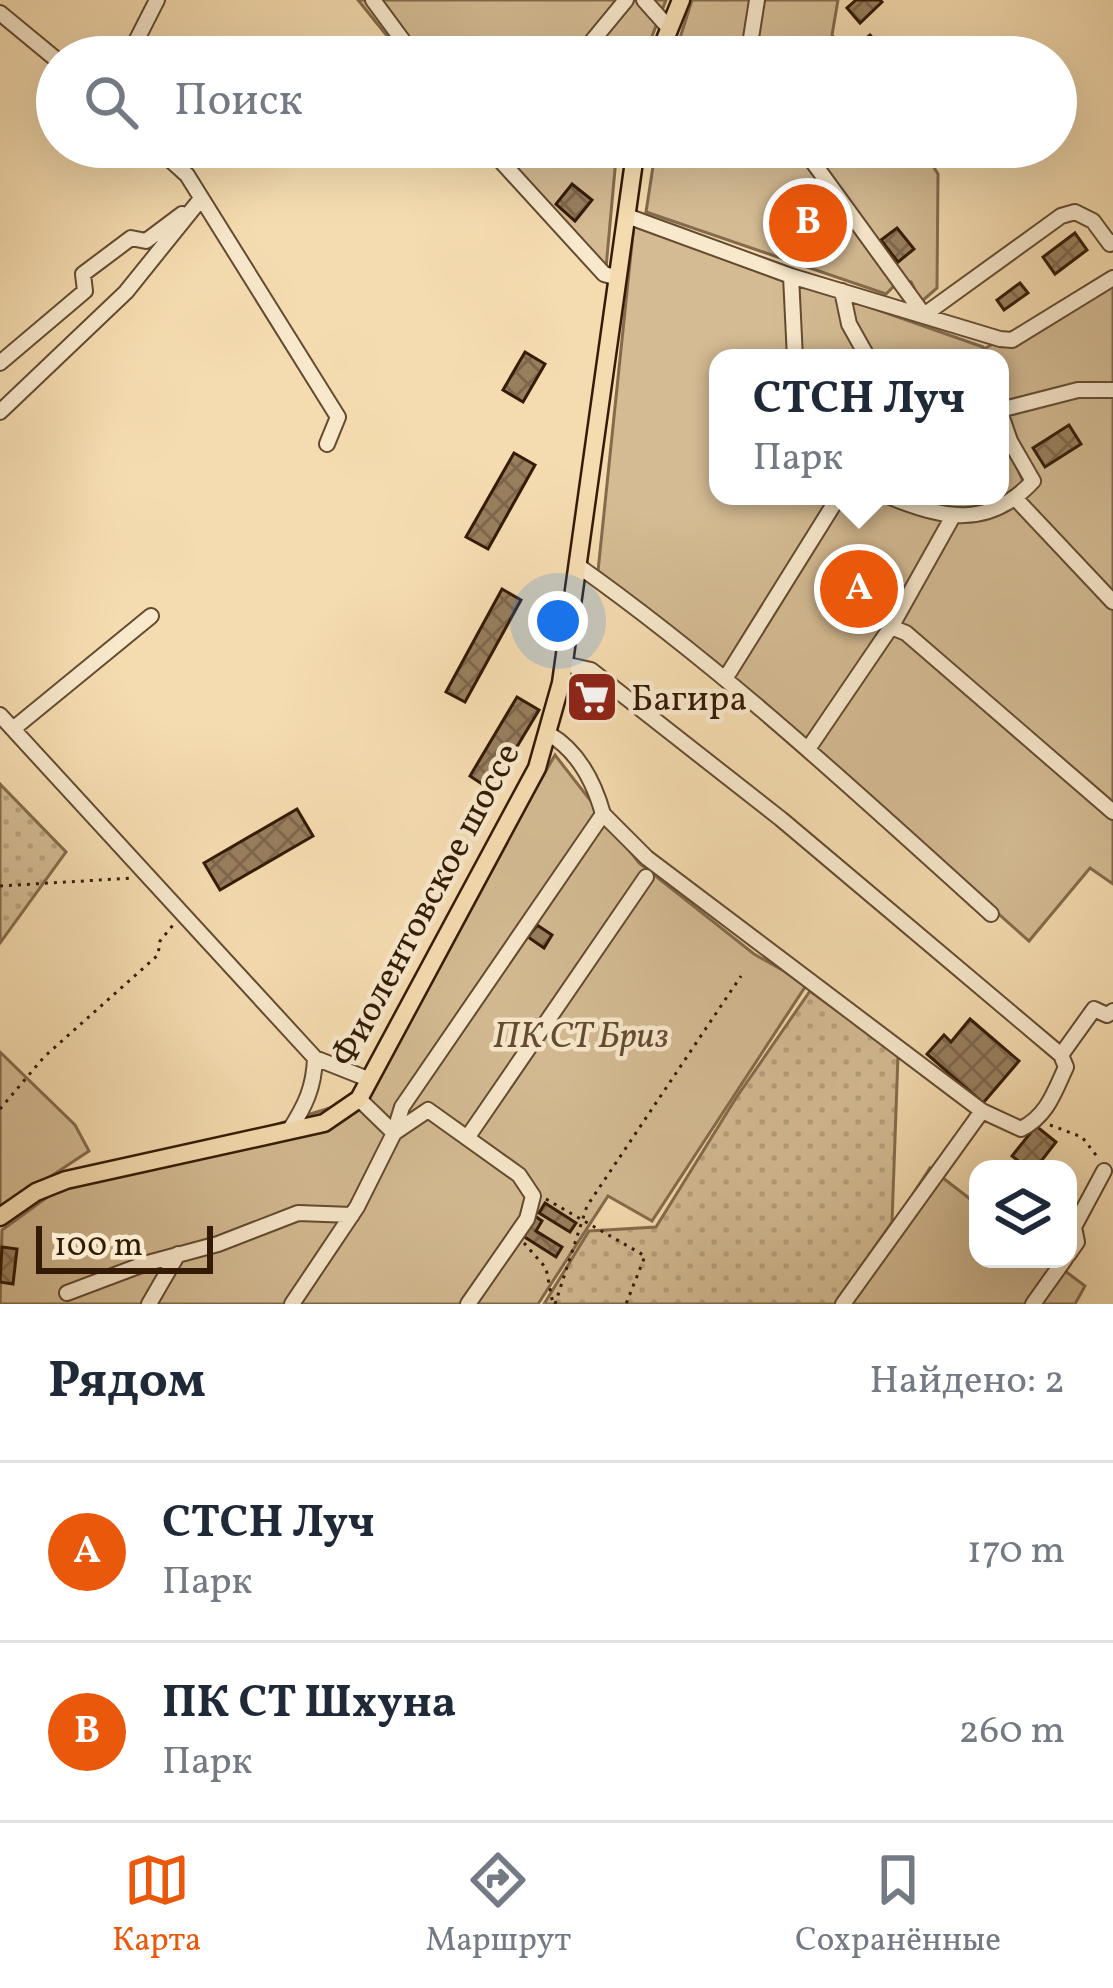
<!DOCTYPE html>
<html lang="ru">
<head>
<meta charset="utf-8">
<style>
  :root { --surface:#fff; --page:#f6f6f7; --text:#1f2937; --muted:#747a83; --line:#e0e1e3; --accent:#ea580c }
  body { margin:0; font-family:Vollkorn,serif; background:var(--page); color:var(--text) }
  .controls { position:absolute; right:36px; bottom:36px; display:grid; overflow:hidden; border-radius:24px; box-shadow:0 12px 48px #0002 }
  .controls button { width:108px; height:108px; display:grid; place-items:center; padding:0; border:0; border-bottom:3px solid var(--line); background:var(--surface); color:var(--text); font:60px sans-serif }
  .scale { position:absolute; left:36px; bottom:30px; width:177px; box-sizing:border-box; padding-left:12px; border:6px solid #341b05; border-top:0; font-size:33px; line-height:42px; white-space:nowrap; color:#341b05; -webkit-text-stroke:9px #f8e8cc; paint-order:stroke }
  .you { position:absolute; left:558px; top:621px; width:42px; height:42px; margin:-30px; border:9px solid #fff; border-radius:50%; background:#1a73e8; box-shadow:0 0 0 18px #1a73e833 }
  .badge { display:grid; place-items:center; width:78px; height:78px; border-radius:50%; background:var(--accent); color:#fff; font-size:39px; font-weight:700 }
  .pin { position:absolute; translate:-50% -50%; border:6px solid #fff; box-shadow:0 3px 12px #0006 }
  .popup { position:absolute; left:709px; top:349px; width:300px; height:156px; box-sizing:border-box; display:grid; place-content:center; border-radius:24px; background:var(--surface); filter:drop-shadow(0 3px 9px #0005); font-size:39px; white-space:nowrap; color:var(--muted) }
  .popup b { font-size:45px; color:var(--text) }
  .popup::after { content:''; position:absolute; left:50%; top:100%; margin-left:-24px; border:24px solid transparent; border-top-color:var(--surface) }
  .list { margin:0; padding:0; list-style:none }
  h2 { display:flex; justify-content:space-between; align-items:center; height:156px; margin:0; padding:0 48px; font-size:51px }
  h2 small { font-size:39px; font-weight:400; color:var(--muted) }
  .list li { display:grid; grid-template-columns:78px 1fr auto; gap:36px; align-items:center; box-sizing:border-box; height:180px; padding:0 48px; border-top:3px solid var(--line) }
  .list b { display:block; font-size:45px; white-space:nowrap }
  .list p { margin:0; font-size:39px; white-space:nowrap; color:var(--muted) }
  .list em { font-size:39px; font-style:normal; color:var(--muted) }
  .icon { flex:none; width:66px; height:66px; fill:none; stroke:currentColor; stroke-width:2; stroke-linecap:round; stroke-linejoin:round }
  .map { position:relative; flex:none; width:1113px; height:1304px; overflow:hidden }
  .search { position:absolute; background:var(--surface); box-shadow:0 12px 48px #0002; left:36px; right:36px; top:36px; height:132px; display:flex; align-items:center; gap:30px; box-sizing:border-box; padding:0 42px; border-radius:66px; color:var(--muted); font-size:45px }
  .sheet { height:516px; background:var(--surface) }
  nav { display:flex; justify-content:space-around; align-items:center; box-sizing:border-box; height:168px; border-top:3px solid var(--line); background:var(--surface); font-size:33px; color:var(--muted) }
  nav a { display:grid; justify-items:center; gap:6px }
  nav .on { color:var(--accent) }
  .map>svg:first-child { display:block }
</style>
</head>
<body>
<div class="map">
<svg width="1113" height="1304" viewBox="0 0 1113 1304">
  <defs>
    <pattern id="grass-dots" width="8" height="8" patternUnits="userSpaceOnUse" patternTransform="scale(3)"><rect width="8" height="8" fill="#d4bb93"/><path d="M2 2h.1M6 6h.1" fill="none" stroke="#b7a07d" stroke-width="1.8" stroke-linecap="round"/></pattern>
    <pattern id="building-cross-hatch" width="8" height="8" patternUnits="userSpaceOnUse" patternTransform="scale(3)"><rect width="8" height="8" fill="#987f5e"/><path d="M0 0l8 8M0 8l8-8" fill="none" stroke="#7d674c"/></pattern>
  </defs>
  <rect width="100%" height="100%" fill="#f5dcb0"/>
  <filter id="stains"><feTurbulence type="fractalNoise" baseFrequency=".00167" numOctaves="4"/><feColorMatrix values="0 0 0 0 .2 0 0 0 0 .09 0 0 0 0 .02 0 0 0 .5 -.17"/></filter>
  <radialGradient id="worn" r=".72"><stop offset=".6" stop-color="#630" stop-opacity="0"/><stop offset="1" stop-color="#630" stop-opacity=".3"/></radialGradient>
  <path fill="url(#grass-dots)" stroke="#846b4c" stroke-width="3" d="M0 784 66 852 0 943Z
    M810 991 898 1055 892 1222 835 1304H544L589 1231 656 1227 736 1098Z"/>
  <path fill="#d4bb93" stroke="#846b4c" stroke-width="3" d="M358 0H666L644 57H404Z
    M692 0H838L832 35 849 57H674Z
    M481 147H617L605 279V278Z
    M656 147H921L938 174 937 288 921 302 911 282 896 284 886 294 646 212Z
    M634 224 983 347 985 358H718V496H1000V428L1024 484 1028 481 1000 422V358H988L986 348 1113 272V884L1090 868 1029 941 723 668 598 571Z
    M555 755 639 863 754 954 807 984 652 1221 608 1196 538 1304H0L2 1230 53 1193 359 1099Z
    M0 1052 75 1125 89 1151 0 1210Z
    M930 1168 978 1205V1259H1049L1085 1286 1075 1304H841Z"/>
  <path fill="url(#building-cross-hatch)" stroke="#341b05" stroke-width="3" d="M856 0H880L882 2 860 23 847 8Z
    M870 35 882 49 873 57H860L853 48Z
    M608 42 628 55 627 57H599Z
    M572 184 592 200 575 221 556 204Z
    M897 228 914 249 898 262 881 240Z
    M1075 233 1087 250 1055 274 1043 257Z
    M1020 283 1028 293 1004 310 997 300Z
    M525 352 545 364 523 402 503 390Z
    M1069 425 1081 444 1045 467 1033 448Z
    M514 453 535 465 488 549 466 537Z
    M502 589 521 600 465 702 446 692Z
    M593 685 609 696 597 713 581 702Z
    M517 697 539 710 491 790 470 776Z
    M297 809 313 836 220 890 204 863Z
    M537 925 552 935 544 948 528 937Z
    M970 1019 1019 1061 983 1103 927 1054 944 1035 951 1042Z
    M1036 1126 1056 1142 1035 1169H1029L1012 1156Z
    M545 1203 576 1223 570 1232 539 1213Z
    M535 1216 542 1221 536 1231 562 1247 556 1257 523 1236Z
    M2 1247 17 1249 13 1284 0 1282Z"/>
  <g fill="none" stroke-linecap="round" stroke-linejoin="round">
    <g stroke="#644b30" stroke-width="18">
      <path id="minor" d="M373 0 415 57
        M644 0 669 28
        M0 13 57 60
        M128 57 157 0
        M579 57 626 0
        M748 57 757 0
        M156 147 187 175 338 417 327 444
        M488 147 604 274 618 278
        M802 147 924 315 1061 216 1075 212 1093 221 1110 244 1113 242
        M627 216 791 276 1000 339 1012 340 1113 278
        M791 276 795 358
        M842 291 849 324 868 358
        M0 363 85 291 83 274 131 238 146 241 182 214
        M1000 410 1078 390H1113
        M0 412 126 292 200 200
        M888 496C942 519 989 529 1033 481L1010 441 1000 412
        M1016 499 1113 602
        M577 565C724 669 857 793 991 914
        M891 627 906 633 1113 812
        M564 664 591 670 781 819 1061 1055 1066 1067C1054 1093 1047 1116 1021 1129L982 1111 647 858 603 814
        M725 679 839 496
        M0 715 315 1058 368 1079
        M13 729 151 616
        M808 749 891 627 952 518
        M1061 1055 1094 1009 1107 1015 1113 1011
        M359 1099 394 1133 402 1107 603 814C594 782 578 751 549 734
        M289 1131C305 1106 314 1088 315 1058
        M467 1138 646 877
        M1068 1255 1077 1242 1074 1227 1104 1171
        M67 1293 144 1264 218 1244 298 1213 352 1215
        M149 1304 178 1254
        M292 1304 357 1207 394 1133 428 1110 519 1175 533 1196 527 1219 468 1304
        M843 1304 982 1111
        M1033 1304 1065 1259"/>
    </g>
    <g stroke="#341b05" stroke-width="21">
      <path id="major" d="M658 57 681 0
        M0 1217 36 1192 66 1180 324 1123 359 1099 537 768 561 683 636 147"/>
    </g>
    <path stroke="#341b05" stroke-width="3" stroke-dasharray="3 6" stroke-linecap="butt" d="M0 886 133 878
      M0 1109 44 1057 158 955 160 941 173 925
      M1050 1125 1082 1137 1099 1159
      M546 1199 645 1256 626 1304
      M524 1243 546 1268 553 1304
      M555 1304 587 1206 741 976"/>
    <use href="#minor" stroke="#f8e8cc" stroke-width="14"/>
    <use href="#major" stroke="#f5dcb0" stroke-width="16"/>
  </g>
  <defs>
    <g id="supermarket-square" transform="scale(2.7)"><rect x="-9" y="-9" width="18" height="18" rx="4" fill="#8f2418" stroke="#f8e8cc"/><path d="M-6-5.5h2.5l.6 2H6L4.5 2H-2.5L-4.4-4H-6ZM-1.5 3.2a1.3 1.3 0 1 0 .1 0ZM3 3.2a1.3 1.3 0 1 0 .1 0Z" fill="#fff"/></g>
  </defs>
  <g fill-rule="evenodd">
    <use href="#supermarket-square" x="592" y="697"/>
  </g>
  <g text-anchor="middle" stroke-width="9" stroke-linejoin="round" paint-order="stroke">
    <g font-size="36" fill="#341b05" stroke="#f8e8cc" text-anchor="start">
      <text x="631" y="710">Багира</text>
    </g>
    <g font-size="36" fill="#341b05" stroke="#f8e8cc">
      <text transform="translate(424 904) rotate(-62)" y="13">Фиолентовское шоссе</text>
    </g>
    <g font-size="36" font-style="italic" fill="#644b30" stroke="#f8e8cc">
      <text x="581" y="1047">ПК СТ Бриз</text>
    </g>
  </g>
  <rect width="100%" height="100%" filter="url(#stains)"/>
  <rect width="100%" height="100%" fill="url(#worn)"/>
</svg>
<div class="controls">
<button><svg class="icon" aria-label="layers" viewBox="0 0 24 24"><path d="M12 4l9 5-9 5-9-5zM3 14l9 5 9-5"/></svg></button>
</div>
<div class="scale">100 m</div>
<div class="you"></div>
<div class="pin badge" style="left:859px;top:589px">A</div>
<div class="popup"><b>СТСН Луч</b>Парк</div>
<div class="pin badge" style="left:808px;top:223px">B</div>
<div class="search"><svg class="icon" aria-label="search" viewBox="0 0 24 24"><circle cx="10" cy="10" r="6"/><path d="M15 15l6 6"/></svg>Поиск</div>
</div>
<section class="sheet">
<h2>Рядом<small>Найдено: 2</small></h2>
<ul class="list">
<li><span class="badge">A</span><div><b>СТСН Луч</b><p>Парк</p></div><em>170 m</em></li>
<li><span class="badge">B</span><div><b>ПК СТ Шхуна</b><p>Парк</p></div><em>260 m</em></li>
</ul>
</section>
<nav>
<a class="on"><svg class="icon" aria-label="map" viewBox="0 0 24 24"><path d="M3 6l6-2 6 2 6-2v14l-6 2-6-2-6 2zM9 4v14M15 6v14"/></svg>Карта</a>
<a><svg class="icon" aria-label="directions" viewBox="0 0 24 24"><path d="M12 3l9 9-9 9-9-9zM9 14v-3h6M13 9l2 2-2 2"/></svg>Маршрут</a>
<a><svg class="icon" aria-label="saved" viewBox="0 0 24 24"><path d="M7 4h10v16l-5-4-5 4z"/></svg>Сохранённые</a>
</nav>
</body>
</html>
